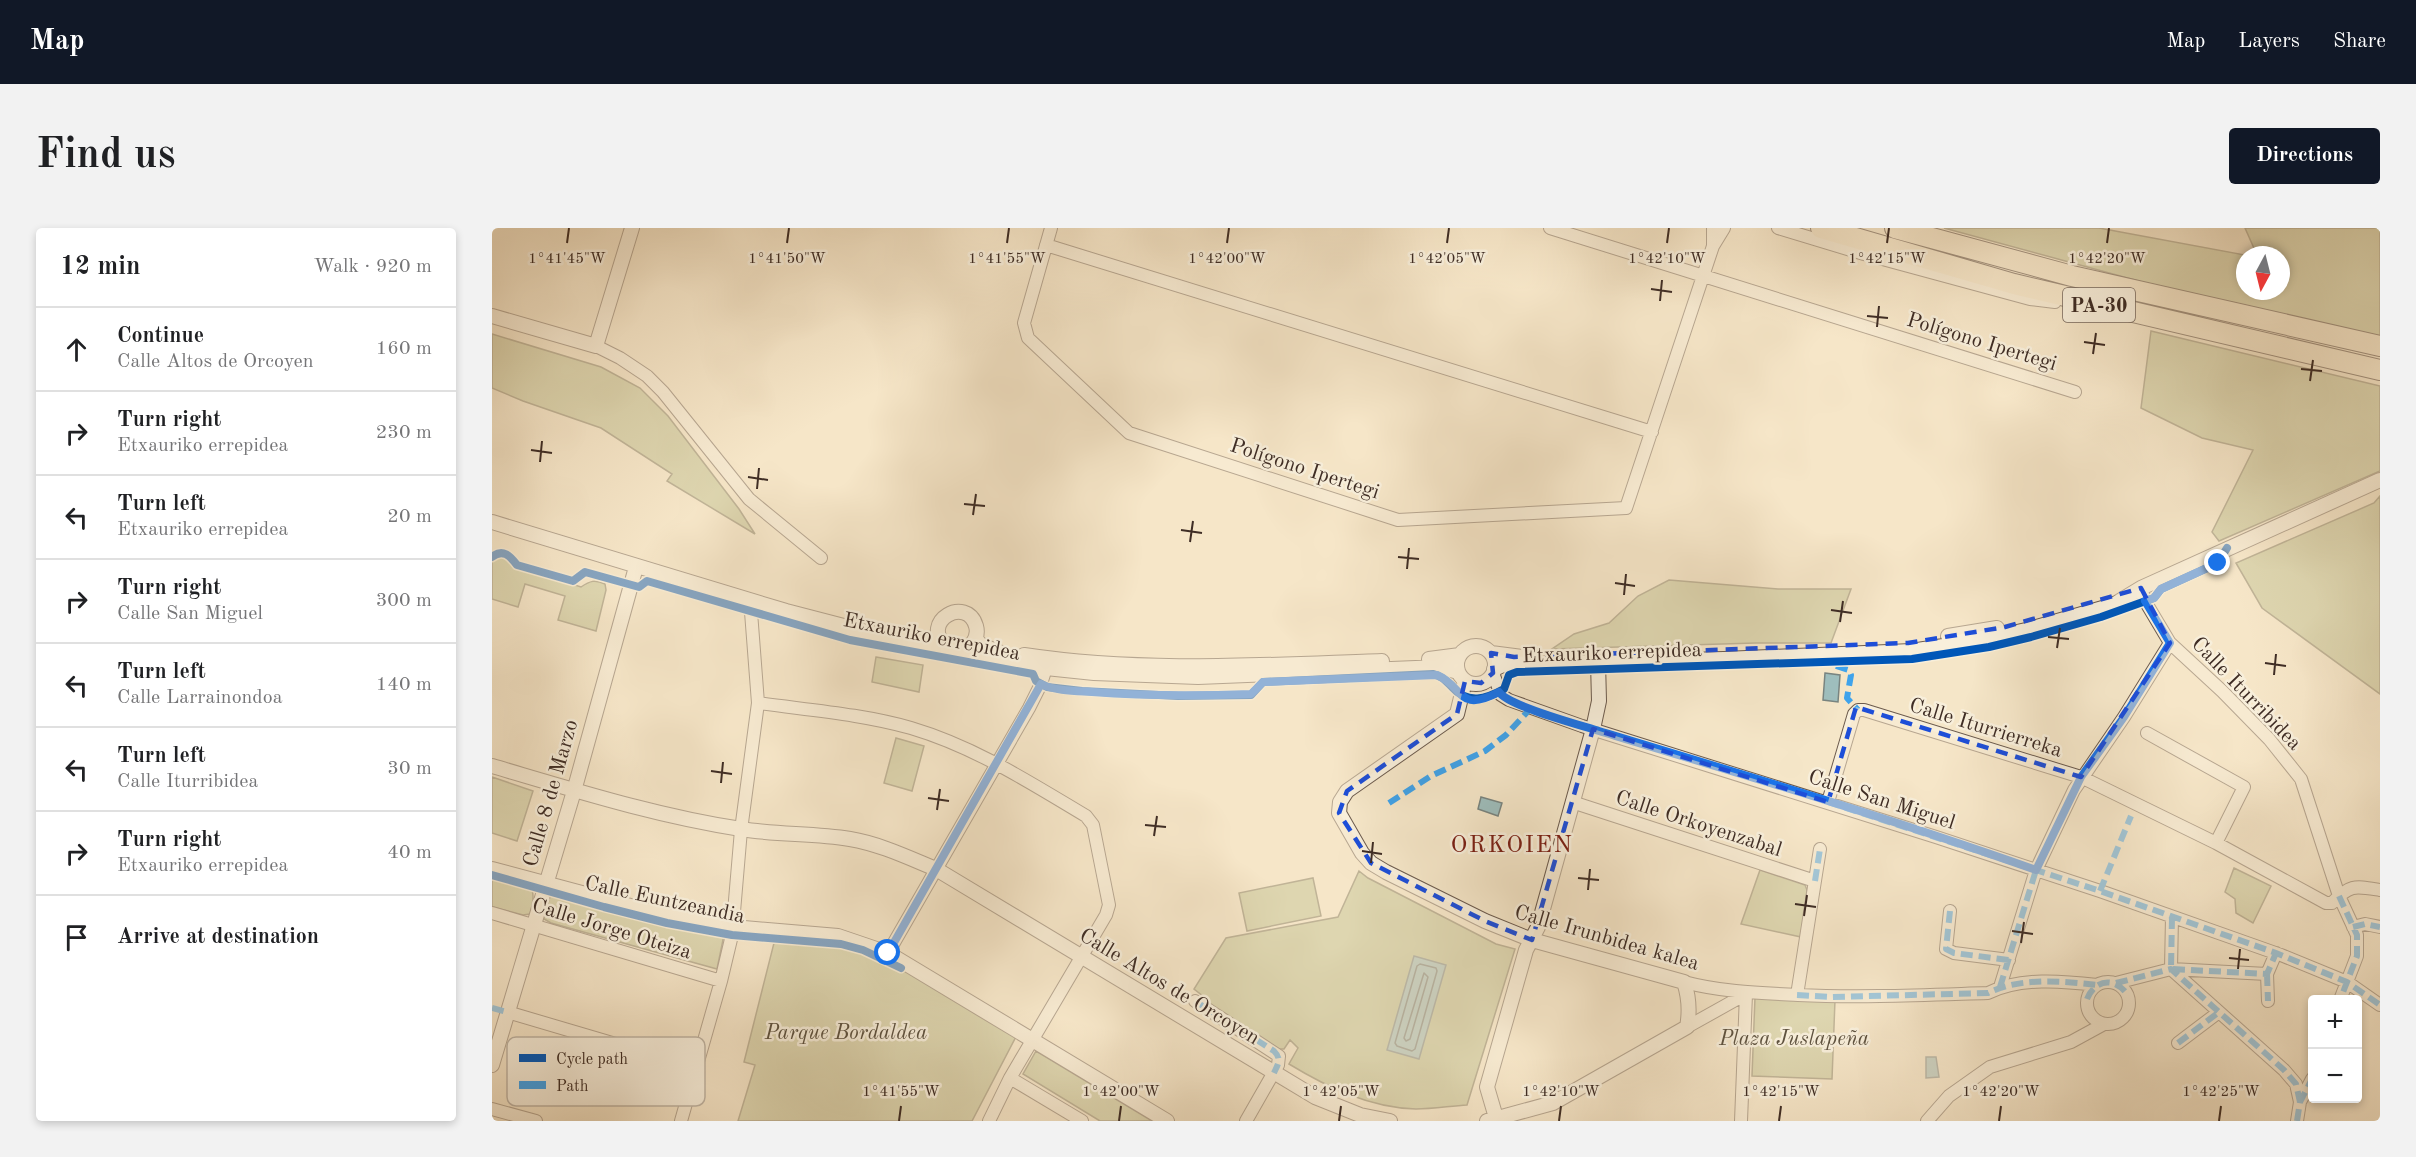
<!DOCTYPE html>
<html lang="en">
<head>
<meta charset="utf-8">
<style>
  :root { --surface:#fff; --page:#f2f2f2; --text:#202124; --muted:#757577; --line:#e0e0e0; --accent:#111827 }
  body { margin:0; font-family:"Old Standard TT",serif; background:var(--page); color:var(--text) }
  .controls { position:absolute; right:18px; bottom:18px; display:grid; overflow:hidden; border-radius:6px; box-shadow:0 3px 9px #0003 }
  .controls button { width:54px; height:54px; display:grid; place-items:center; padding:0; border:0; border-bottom:2px solid var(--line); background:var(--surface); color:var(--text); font:30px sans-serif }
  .compass { position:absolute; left:1744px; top:18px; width:54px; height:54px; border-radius:50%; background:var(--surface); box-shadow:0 3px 9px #0003; rotate:187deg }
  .stop { position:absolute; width:18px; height:18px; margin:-14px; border:4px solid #1a73e8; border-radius:50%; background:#fff }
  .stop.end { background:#1a73e8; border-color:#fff; box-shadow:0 2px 6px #0008 }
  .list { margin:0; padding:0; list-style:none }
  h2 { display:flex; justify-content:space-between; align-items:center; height:78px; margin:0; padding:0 24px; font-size:26px }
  h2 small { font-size:20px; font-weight:400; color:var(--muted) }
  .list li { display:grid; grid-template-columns:39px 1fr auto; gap:18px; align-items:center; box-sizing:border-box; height:84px; padding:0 24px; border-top:2px solid var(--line) }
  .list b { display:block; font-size:22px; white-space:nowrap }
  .list p { margin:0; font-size:20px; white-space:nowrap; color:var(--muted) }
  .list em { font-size:20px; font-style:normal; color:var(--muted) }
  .icon { flex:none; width:33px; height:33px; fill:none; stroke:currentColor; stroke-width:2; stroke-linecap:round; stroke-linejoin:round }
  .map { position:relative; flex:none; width:1888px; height:893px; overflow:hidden; border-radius:6px }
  header { display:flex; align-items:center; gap:36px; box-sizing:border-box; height:84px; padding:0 30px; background:var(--accent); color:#fff }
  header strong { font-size:28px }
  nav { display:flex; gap:33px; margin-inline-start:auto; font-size:21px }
  .intro { display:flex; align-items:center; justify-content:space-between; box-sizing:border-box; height:144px; padding:0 36px }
  h1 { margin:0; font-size:42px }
  .button { padding:15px 27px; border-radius:6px; background:var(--accent); color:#fff; font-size:21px; font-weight:700 }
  main { display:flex; gap:36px; padding:0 36px }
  aside { flex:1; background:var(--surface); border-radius:6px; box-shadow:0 3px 9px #0003 }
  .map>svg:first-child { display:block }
</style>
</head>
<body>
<header>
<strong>Map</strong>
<nav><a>Map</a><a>Layers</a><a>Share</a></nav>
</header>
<div class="intro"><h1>Find us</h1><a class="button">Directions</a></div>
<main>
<aside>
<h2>12 min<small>Walk · 920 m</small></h2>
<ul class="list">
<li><svg class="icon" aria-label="ahead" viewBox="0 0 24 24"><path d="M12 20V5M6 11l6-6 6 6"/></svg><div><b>Continue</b><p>Calle Altos de Orcoyen</p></div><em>160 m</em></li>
<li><svg class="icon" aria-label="right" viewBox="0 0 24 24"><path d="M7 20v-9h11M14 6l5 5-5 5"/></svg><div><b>Turn right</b><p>Etxauriko errepidea</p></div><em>230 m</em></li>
<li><svg class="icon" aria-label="left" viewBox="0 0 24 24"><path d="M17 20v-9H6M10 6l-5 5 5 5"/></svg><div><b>Turn left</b><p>Etxauriko errepidea</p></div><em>20 m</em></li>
<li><svg class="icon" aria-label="right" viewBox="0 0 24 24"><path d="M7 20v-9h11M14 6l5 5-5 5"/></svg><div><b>Turn right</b><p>Calle San Miguel</p></div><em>300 m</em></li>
<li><svg class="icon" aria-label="left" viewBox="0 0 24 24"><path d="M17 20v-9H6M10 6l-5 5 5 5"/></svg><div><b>Turn left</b><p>Calle Larrainondoa</p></div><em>140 m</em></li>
<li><svg class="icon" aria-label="left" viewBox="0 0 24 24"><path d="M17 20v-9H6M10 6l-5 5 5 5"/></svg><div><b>Turn left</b><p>Calle Iturribidea</p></div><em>30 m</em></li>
<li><svg class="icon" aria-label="right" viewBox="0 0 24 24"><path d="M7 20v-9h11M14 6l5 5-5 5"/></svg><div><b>Turn right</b><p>Etxauriko errepidea</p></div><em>40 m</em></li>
<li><svg class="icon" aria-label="arrive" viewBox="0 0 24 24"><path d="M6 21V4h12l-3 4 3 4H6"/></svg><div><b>Arrive at destination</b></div></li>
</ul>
</aside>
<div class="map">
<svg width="1888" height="893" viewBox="0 0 1888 893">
  <rect width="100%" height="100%" fill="#f5e6c8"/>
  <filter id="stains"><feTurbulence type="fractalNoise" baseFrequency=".00333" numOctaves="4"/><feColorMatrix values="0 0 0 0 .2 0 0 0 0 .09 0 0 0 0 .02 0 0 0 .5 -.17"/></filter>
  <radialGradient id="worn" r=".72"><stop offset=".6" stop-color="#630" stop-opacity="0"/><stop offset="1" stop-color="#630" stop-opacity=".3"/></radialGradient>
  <path fill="#c0c493" stroke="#80785c" stroke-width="1.5" d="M1452 0H1607L1753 27V63H1789V27H1765L1753 0H1888V109L1665 58Z
    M1659 103 1888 158V243L1727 313 1720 304 1761 222 1710 210 1649 180Z
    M0 106 109 139 148 160 176 188 247 281 263 306 175 253 180 246 109 200 31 173 0 160Z
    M1888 268V466L1770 380 1744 335 1882 275Z
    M12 327 19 332 21 338 89 359C98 353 103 351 113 356L114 362 104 403 66 392 73 368 33 356 26 379 0 371V332L1 329Z
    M1177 352 1286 361H1359L1339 415H1264L1060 421 1082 406 1117 395 1146 368Z
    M384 429 431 437 427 464 380 454Z
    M404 510 432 518 420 563 392 555Z
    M0 549 41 563 25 613 0 605Z
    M1742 640 1779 658 1761 695 1744 685 1743 671 1733 664Z
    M1268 642 1313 657 1315 662 1309 709 1249 696Z
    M867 643 876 650 1004 716 1023 721 975 877C958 878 941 881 924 881 878 880 835 859 797 836L806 820 798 812 792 821H787L714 776 716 772 702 761 734 710 846 689Z
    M0 645C30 654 49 649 38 686L31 687 0 679Z
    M821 650 829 688 755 703 747 665Z
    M59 662 228 702 232 707 225 741 59 695 52 691 50 685Z
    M285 703 396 725 527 803 480 893H246L263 837 252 834Z
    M1263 769 1343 772 1340 851 1260 848Z
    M544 823 660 893H608L531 846Z"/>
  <path fill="#9ebebd" stroke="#788480" stroke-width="1.5" d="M1333 445 1348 447 1346 474 1331 472Z
    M989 569 1010 575 1006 588 986 581Z
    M922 728 954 737 927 831 895 822Z
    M1434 829H1444L1447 849 1434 850Z"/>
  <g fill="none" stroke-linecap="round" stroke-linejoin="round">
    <path stroke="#6e7671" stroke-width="1.5" d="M928 736 944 740 945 743 923 821 920 823 905 818 903 815 925 738Z
      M932 745 936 749 918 811 914 813 912 810Z"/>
    <g stroke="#6c5b4e" stroke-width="14">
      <path id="minor" d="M559 0 532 95 536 110 637 205 906 292 1134 280 1211 48 1221 18V0
        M1058 0 1583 164
        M1286 0 1372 26 1538 71 1563 74
        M554 17 1160 204
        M1221 18 1232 0
        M104 118 128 130 155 148 171 164 257 271 329 330
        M1649 360 1653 373 1678 415 1730 463 1777 511 1809 551 1847 668 1865 707V728L1848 772
        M263 374 259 384 266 475C316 482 370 486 419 500 483 519 537 554 594 588L601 597 617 677 614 687 518 850 497 893
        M1001 445 1009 467 1017 472 1090 498 1444 609 1608 663 1789 727 1855 754 1888 777
        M1655 505 1752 559 1724 615
        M1080 574 1323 653
        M1336 574 1362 486 1366 482H1372L1589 549 1724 615 1834 675H1840C1858 656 1863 658 1888 662
        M1458 683 1454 721 1462 725 1517 732
        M0 685 229 753
        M1680 689 1679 741 1775 746 1784 725
        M1861 699 1873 696 1888 699
        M396 725 537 480 549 456 554 440
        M1775 746 1776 773
        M1595 775a21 21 0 1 1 42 0a21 21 0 1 1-42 0Z
        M1192 754C1230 764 1266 765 1306 767 1369 770 1433 767 1496 765 1528 749 1571 753 1605 757
        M1624 755 1679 741 1792 842 1804 856 1808 874
        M1508 759 1544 642 1582 562 1632 489 1678 415
        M1305 767 1328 621
        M703 773 787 828 786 837 754 893
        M15 784 205 840
        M1195 799 1254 766
        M1686 815 1727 784
        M518 850 590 893
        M0 881 44 893
        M189 893 229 753 240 707 249 602 266 475
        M1249 893 1254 766
        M1435 893 1457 868 1498 839 1579 814 1612 796
        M1805 893 1808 874 1820 851"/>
    </g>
    <g stroke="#6c5b4e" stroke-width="16">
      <path id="tertiary" d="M0 88 104 118 140 0
        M0 294 294 383 371 403 554 440 602 445 706 449 948 439 966 444
        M1456 408 1505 400
        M484 411 489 417 507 424
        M965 437a19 19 0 1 1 38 0a19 19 0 1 1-38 0Z
        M454 419C427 393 475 367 484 398 486 405 484 411 480 416
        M999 425 1030 429
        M532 427C651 445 771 437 890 433
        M937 431 968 427
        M1002 441 1011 437 1031 436 1232 431 1419 423 1484 413 1534 402 1621 377 1649 360 1888 252
        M973 453 965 486 855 563 848 574 847 585 870 625 879 635 894 644 993 693 1040 712 1192 754C1197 769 1198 783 1195 799L1061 875 995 893
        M0 538C82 562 164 588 249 601 285 607 322 605 358 611 388 616 417 630 444 641L823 869 868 887 898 893
        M0 641 176 688 241 699 346 708 396 725 675 893
        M0 837 82 563 144 339
        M1005 893 995 859 1034 722 1046 699 1101 501 1107 473 1106 434"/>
    </g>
    <g stroke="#3f2d25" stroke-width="22">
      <path id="trunk" d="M1329 0 1522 56 1888 142
        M1403 0 1580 48 1888 118"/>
    </g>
    <use href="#minor" stroke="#f8efdb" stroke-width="12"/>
    <use href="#tertiary" stroke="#f8efdb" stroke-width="14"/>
    <use href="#trunk" stroke="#f5e6c8" stroke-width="20"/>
    <path stroke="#3fa3eb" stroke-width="6" stroke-dasharray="12 6" stroke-linecap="butt" d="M1344 438 1357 442 1359 447 1355 470 1366 482
      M1336 574 1608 663 1784 725 1855 754 1888 777
      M897 575 939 548 993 523 1014 507 1039 480
      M1323 653 1328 621
      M1608 663 1639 588
      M1847 668 1865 707V728L1848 772
      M1458 683 1454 721 1462 725 1517 732
      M1680 689 1679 741 1775 746 1784 725
      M1861 699 1873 696 1888 699
      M1775 746 1776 773
      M1624 755 1679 741 1792 842 1804 856 1808 874
      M1508 759 1544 642 1589 549
      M1305 767 1340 769 1496 765C1528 749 1571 753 1605 757
      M1595 771C1603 751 1623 749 1635 766
      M703 773 782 823C790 831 786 836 782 845
      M0 780 15 784
      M1686 815 1727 784
      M1805 893 1808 874 1820 851"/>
    <g stroke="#f8efdb" stroke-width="11">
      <path id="cycleway" d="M0 329C11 320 18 328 25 337L81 353 93 344 147 359 155 353 358 412 541 446 544 453 555 459 590 463 686 468 759 467 771 454 941 446C950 448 954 453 960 459 976 477 994 471 1012 461L1017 447 1025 444 1420 431 1497 419 1539 409 1609 389 1662 370 1669 361 1726 335 1735 320
        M0 647 112 679 175 695 240 707 349 716 371 722 409 740"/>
    </g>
    <use href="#cycleway" stroke="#0057b8" stroke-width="8"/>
  </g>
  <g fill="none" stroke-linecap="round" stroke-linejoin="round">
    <path stroke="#1a73e8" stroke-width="8" d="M396 725 549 456C563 463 584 463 600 464 653 468 706 468 759 466L771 454 945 447C972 458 965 486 1007 464 1016 478 1088 497 1107 503 1253 547 1400 591 1544 642L1589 549 1632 489 1678 415 1653 373 1662 370 1669 361 1726 335"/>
  </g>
  <path d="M0 0H1888V893H0ZM1649 360 1678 415 1589 549 1364 479 1336 574 1101 501 1040 712 993 693 879 635 847 585 855 563 965 486 973 453 989 455 1001 445 999 425 1022 429 1416 415 1513 399Z" fill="#f5e6c8" fill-opacity=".55" fill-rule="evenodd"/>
  <path fill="none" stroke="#1d4ed8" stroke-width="4.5" stroke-dasharray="12 8" stroke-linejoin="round" d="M1649 360 1678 415 1589 549 1364 479 1336 574 1101 501 1040 712 993 693 879 635 847 585 855 563 965 486 973 453 989 455 1001 445 999 425 1022 429 1416 415 1513 399Z"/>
  <path fill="none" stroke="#3f2d25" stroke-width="2" d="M75 15 77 0M295 15 297 0M515 15 517 0M735 15 737 0M955 15 957 0M1175 15 1177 0M1395 15 1397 0M1615 15 1617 0M1159 61 1180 64M1168 73 1170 52M1375 88 1396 90M1385 99 1387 78M1592 114 1613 117M1601 126 1604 105M1809 141 1830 143M1818 153 1821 132M39 222 60 225M48 234 50 213M256 249 276 252M265 261 267 240M472 276 493 278M481 287 484 266M689 302 710 305M698 314 701 293M906 329 927 331M915 341 917 320M1123 355 1143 358M1132 367 1134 346M1339 382 1360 385M1348 394 1351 373M1556 409 1577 411M1565 420 1568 400M1773 435 1794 438M1782 447 1784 426M219 543 240 546M229 555 231 534M436 570 457 573M445 582 448 561M653 597 674 599M662 608 665 588M870 623 890 626M879 635 881 614M1086 650 1107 652M1096 662 1098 641M1303 676 1324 679M1312 688 1315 667M1520 703 1541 706M1529 715 1532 694M1737 730 1757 732M1746 741 1748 721M407 893 409 878M627 893 629 878M847 893 849 878M1067 893 1069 878M1287 893 1289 878M1507 893 1509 878M1727 893 1729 878"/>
  <g text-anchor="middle" stroke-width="5" stroke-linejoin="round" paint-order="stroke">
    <rect fill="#f8efdb" stroke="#76675c" stroke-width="1.5" x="1571" y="60" width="72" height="34" rx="4.5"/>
    <g font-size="20" font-weight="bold" fill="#3f2d25">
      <text x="1607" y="84">PA-30</text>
    </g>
    <g font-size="21" fill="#3f2d25" stroke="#f8efdb">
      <text transform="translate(1490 113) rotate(17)" y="7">Polígono Ipertegi</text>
      <text transform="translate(813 240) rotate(18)" y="7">Polígono Ipertegi</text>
      <text transform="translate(440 408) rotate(11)" y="7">Etxauriko errepidea</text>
      <text transform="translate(1120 424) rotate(-2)" y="7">Etxauriko errepidea</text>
      <text transform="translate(1755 465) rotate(46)" y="7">Calle Iturribidea</text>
      <text transform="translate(1494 499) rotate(17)" y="7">Calle Iturrierreka</text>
      <text transform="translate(58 565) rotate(-74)" y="7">Calle 8 de Marzo</text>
      <text transform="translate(1390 571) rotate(18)" y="7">Calle San Miguel</text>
      <text transform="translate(1207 595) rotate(18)" y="7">Calle Orkoyenzabal</text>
      <text transform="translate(173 671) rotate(12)" y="7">Calle Euntzeandia</text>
      <text transform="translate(120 700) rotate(17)" y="7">Calle Jorge Oteiza</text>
      <text transform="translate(1115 709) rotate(16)" y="7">Calle Irunbidea kalea</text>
      <text transform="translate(678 758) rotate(31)" y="7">Calle Altos de Orcoyen</text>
    </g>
    <g font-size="21" font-style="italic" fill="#5f5340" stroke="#f8efdb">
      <text x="354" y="811">Parque Bordaldea</text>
      <text x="1302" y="817">Plaza Juslapeña</text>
    </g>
    <g font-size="24" letter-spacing="1.5" fill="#7a1f14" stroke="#f8efdb">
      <text x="1020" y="624">ORKOIEN</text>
    </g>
  </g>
  <rect x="15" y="809" width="198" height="69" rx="9" fill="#f8efdb" stroke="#c0b5a4" stroke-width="1.5"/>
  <rect x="27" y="826" width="27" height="8" fill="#0057b8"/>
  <rect x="27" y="853" width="27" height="8" fill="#3fa3eb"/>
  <g font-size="16" fill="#3f2d25">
    <text x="64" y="836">Cycle path</text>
    <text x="64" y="863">Path</text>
  </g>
  <g font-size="15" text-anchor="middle" fill="#3f2d25" stroke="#f8efdb" stroke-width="5" stroke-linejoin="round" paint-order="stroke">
    <text x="75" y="35">1°41'45"W</text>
    <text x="295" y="35">1°41'50"W</text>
    <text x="515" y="35">1°41'55"W</text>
    <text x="735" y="35">1°42'00"W</text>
    <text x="955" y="35">1°42'05"W</text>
    <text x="1175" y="35">1°42'10"W</text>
    <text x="1395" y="35">1°42'15"W</text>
    <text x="1615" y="35">1°42'20"W</text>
    <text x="409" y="868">1°41'55"W</text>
    <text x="629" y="868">1°42'00"W</text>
    <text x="849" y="868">1°42'05"W</text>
    <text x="1069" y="868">1°42'10"W</text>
    <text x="1289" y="868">1°42'15"W</text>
    <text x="1509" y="868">1°42'20"W</text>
    <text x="1729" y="868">1°42'25"W</text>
  </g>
  <rect width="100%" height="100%" filter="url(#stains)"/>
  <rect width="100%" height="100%" fill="url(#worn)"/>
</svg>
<div class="controls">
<button>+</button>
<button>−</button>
</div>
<svg class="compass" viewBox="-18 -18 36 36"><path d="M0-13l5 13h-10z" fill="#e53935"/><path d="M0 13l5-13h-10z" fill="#757577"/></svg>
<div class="stop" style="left:396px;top:725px"></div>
<div class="stop end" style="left:1726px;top:335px"></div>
</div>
</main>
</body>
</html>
